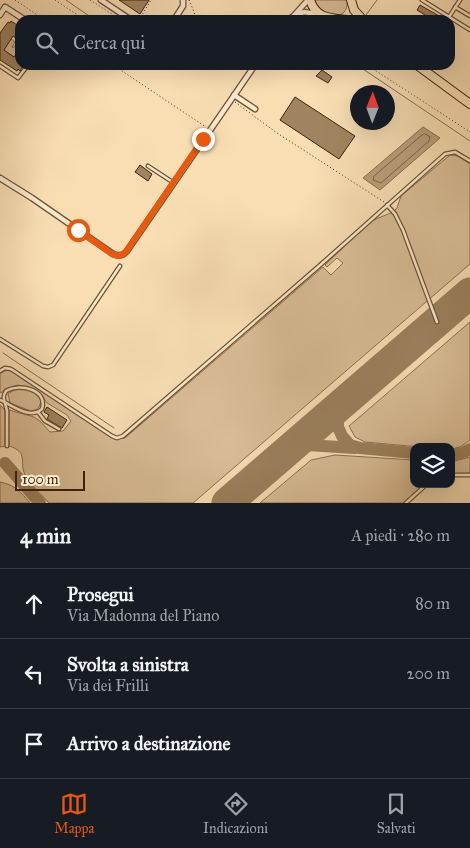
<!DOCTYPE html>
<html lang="it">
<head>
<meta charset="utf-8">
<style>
  :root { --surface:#171b24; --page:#242831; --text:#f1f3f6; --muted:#9ea1a6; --line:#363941; --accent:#ea580c }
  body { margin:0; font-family:"IM FELL Great Primer",serif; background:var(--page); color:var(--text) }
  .controls { position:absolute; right:15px; bottom:15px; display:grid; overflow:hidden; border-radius:10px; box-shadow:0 5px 20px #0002 }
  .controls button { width:45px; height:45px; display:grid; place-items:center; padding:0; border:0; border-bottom:1px solid var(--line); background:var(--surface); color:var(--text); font:25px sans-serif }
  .compass { position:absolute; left:350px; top:85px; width:45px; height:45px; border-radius:50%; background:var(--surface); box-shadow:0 5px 20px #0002; rotate:1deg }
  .scale { position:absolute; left:15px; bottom:12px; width:70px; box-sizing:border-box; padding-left:5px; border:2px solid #402308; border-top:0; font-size:14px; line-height:18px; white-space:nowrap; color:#402308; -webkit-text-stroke:4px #fbeace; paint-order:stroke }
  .stop { position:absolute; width:15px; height:15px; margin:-11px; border:4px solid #ea580c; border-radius:50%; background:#fff }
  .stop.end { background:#ea580c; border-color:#fff; box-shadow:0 1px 5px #0008 }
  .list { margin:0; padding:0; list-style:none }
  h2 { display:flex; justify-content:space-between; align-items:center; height:65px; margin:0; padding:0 20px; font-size:21px }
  h2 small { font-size:16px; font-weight:400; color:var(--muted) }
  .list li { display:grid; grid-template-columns:32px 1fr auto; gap:15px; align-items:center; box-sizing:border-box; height:70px; padding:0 20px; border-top:1px solid var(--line) }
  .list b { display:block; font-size:19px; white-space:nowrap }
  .list p { margin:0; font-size:16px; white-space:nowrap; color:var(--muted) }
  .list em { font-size:16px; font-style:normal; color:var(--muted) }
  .icon { flex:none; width:28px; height:28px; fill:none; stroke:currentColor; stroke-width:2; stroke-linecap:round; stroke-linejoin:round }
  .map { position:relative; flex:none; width:470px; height:503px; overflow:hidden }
  .search { position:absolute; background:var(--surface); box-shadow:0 5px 20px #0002; left:15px; right:15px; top:15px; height:55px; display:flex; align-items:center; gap:12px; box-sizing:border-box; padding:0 18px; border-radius:15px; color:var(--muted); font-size:19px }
  .sheet { height:275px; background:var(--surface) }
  nav { display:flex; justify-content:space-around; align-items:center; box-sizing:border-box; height:70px; border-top:1px solid var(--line); background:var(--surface); font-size:14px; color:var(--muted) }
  nav a { display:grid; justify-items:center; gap:2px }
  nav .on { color:var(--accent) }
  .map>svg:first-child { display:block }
</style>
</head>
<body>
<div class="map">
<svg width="470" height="503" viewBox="0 0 470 503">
  <rect width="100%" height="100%" fill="#f9deb4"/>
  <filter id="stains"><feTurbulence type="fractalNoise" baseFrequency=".004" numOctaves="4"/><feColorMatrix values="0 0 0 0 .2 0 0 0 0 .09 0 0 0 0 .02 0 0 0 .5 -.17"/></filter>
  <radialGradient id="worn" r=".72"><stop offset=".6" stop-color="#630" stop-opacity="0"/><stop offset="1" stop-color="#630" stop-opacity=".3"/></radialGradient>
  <path fill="#dabe97" stroke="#8d7050" d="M315 0H347C349 24 321 17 315 0Z
    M11 39 15 42 12 47 13 48 17 43 20 45V49L16 54 19 60 0 48V45Z
    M450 155 458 156 470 164V264L193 503H49C41 494 30 485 25 475 19 462 29 452 9 446V410L34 417 40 421 50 432 63 431 71 421 67 415 47 403 41 394 29 388 18 385 14 386 0 393V374L4 371 11 370 115 439 125 438 323 267 331 275 343 263 337 258 327 267 325 265 371 221 393 212 397 208 401 196Z
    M470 322V440L460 447 451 449V447H420L365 442 355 437 349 426Z
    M16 389C26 388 38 392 41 402L38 409 31 411 10 403 8 394Z
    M0 405 4 409 5 412V446L0 447Z
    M335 455 414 460V484H425L403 503H260L311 460Z
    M470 457V473L451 474V462Z
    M0 482C15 485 21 492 30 503H0Z"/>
  <path fill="#ba9e7a" stroke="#896d4c" d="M423 127 440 138 380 190 363 178Z"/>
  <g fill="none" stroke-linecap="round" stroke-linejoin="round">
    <path stroke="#7d6041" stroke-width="1" d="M425 134 430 137 429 141 381 183 373 180 374 176 422 135Z"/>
    <path stroke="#896d4c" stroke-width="1" d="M66 0 95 20
      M366 15 377 0
      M357 65 470 141
      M3 353 114 428"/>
    <path stroke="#9c805e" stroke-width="12" d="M459 303 470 294
      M343 403 338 414V427L342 436 350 445 360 448 414 453
      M451 455 462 453 470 449
      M275 461 293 449 307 445 355 448
      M5 463 40 503"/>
    <path stroke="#9c805e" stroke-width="31" d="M227 503 470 293"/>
  </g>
  <path fill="#a08461" stroke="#402308" d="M119 0H149L140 14Z
    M420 5 441 17 439 20H433L417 10Z
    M11 21 20 27V41L13 36 4 50 14 57 20 49V65H24L20 71 18 69 17 71 0 60V33L8 22 10 23Z
    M322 70 332 77 328 83 316 76Z
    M295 97 355 136 339 159 280 120Z
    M140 165 152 174 148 181 135 172Z
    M47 407 67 420 62 428 47 419 49 415 44 412Z"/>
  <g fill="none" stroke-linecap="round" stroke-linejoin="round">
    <g stroke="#6e5233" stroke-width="5">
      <path id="lane" d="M422 0 470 30
        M455 7 470 16
        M447 20 460 0
        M0 66 18 78 28 65
        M148 166 174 183
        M387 205 395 214 403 230 437 322
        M0 339 43 366 48 367 53 365 120 266
        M0 371 5 368 11 369 112 436 117 438 123 436 318 267 445 154 455 152 470 161
        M0 400C12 405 30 420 42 409 48 389 19 383 6 391 1 398 6 404 7 411V446
        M38 412 45 421 59 429
        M451 475H470
        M406 503 427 484"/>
    </g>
    <g stroke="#6e5233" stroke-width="7">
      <path id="street" d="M101 0 131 20
        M0 15 5 7 25 20
        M292 17 304 12 317 14
        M174 20 183 6V0
        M290 20 308 0
        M234 95 255 109
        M0 178 32 198 113 254C120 257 125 255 129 248L255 65"/>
    </g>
    <g stroke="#402308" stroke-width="10">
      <path id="primary" d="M310 0C316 19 331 18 347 20
        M351 0 354 10 363 20
        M417 65 470 104"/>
    </g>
    <path stroke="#402308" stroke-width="1" stroke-dasharray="1 2.5" stroke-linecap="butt" d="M15 0 45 20
      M55 0 85 20
      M90 0 121 20
      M189 0 194 12 196 20
      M139 20 151 0
      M113 65 206 127
      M161 65 200 68 231 65
      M367 65 470 132
      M235 102 277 133 384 202"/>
    <use href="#lane" stroke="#fbeace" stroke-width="2.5"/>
    <use href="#street" stroke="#fbeace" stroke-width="4.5"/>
    <use href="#primary" stroke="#f9deb4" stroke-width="8"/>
  </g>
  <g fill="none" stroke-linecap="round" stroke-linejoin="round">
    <path stroke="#ea580c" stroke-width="6" d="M78 230 112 254 119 256 125 253 203 139"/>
  </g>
  <rect width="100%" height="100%" filter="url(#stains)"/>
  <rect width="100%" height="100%" fill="url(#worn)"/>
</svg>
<div class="controls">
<button><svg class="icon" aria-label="layers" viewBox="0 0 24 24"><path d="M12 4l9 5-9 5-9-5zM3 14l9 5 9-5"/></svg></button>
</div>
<svg class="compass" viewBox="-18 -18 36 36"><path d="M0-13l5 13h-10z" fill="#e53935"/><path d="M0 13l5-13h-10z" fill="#9ea1a6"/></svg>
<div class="scale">100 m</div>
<div class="stop" style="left:78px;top:230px"></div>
<div class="stop end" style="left:203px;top:139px"></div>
<div class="search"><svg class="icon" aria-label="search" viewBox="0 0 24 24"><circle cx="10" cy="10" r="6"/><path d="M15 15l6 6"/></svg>Cerca qui</div>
</div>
<section class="sheet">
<h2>4 min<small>A piedi · 280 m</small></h2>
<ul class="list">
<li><svg class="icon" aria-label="ahead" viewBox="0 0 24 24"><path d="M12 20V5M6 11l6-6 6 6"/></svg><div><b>Prosegui</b><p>Via Madonna del Piano</p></div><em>80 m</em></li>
<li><svg class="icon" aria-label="left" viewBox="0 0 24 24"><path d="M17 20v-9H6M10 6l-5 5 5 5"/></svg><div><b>Svolta a sinistra</b><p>Via dei Frilli</p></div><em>200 m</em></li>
<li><svg class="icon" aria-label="arrive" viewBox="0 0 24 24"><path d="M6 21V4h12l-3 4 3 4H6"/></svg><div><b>Arrivo a destinazione</b></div></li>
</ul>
</section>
<nav>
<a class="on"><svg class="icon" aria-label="map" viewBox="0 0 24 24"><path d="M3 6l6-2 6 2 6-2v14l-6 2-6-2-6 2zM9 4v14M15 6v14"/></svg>Mappa</a>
<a><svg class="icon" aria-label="directions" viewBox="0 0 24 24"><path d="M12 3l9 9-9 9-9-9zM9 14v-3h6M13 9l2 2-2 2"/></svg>Indicazioni</a>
<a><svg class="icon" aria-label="saved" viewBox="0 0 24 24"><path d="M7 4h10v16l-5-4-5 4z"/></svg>Salvati</a>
</nav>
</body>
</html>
